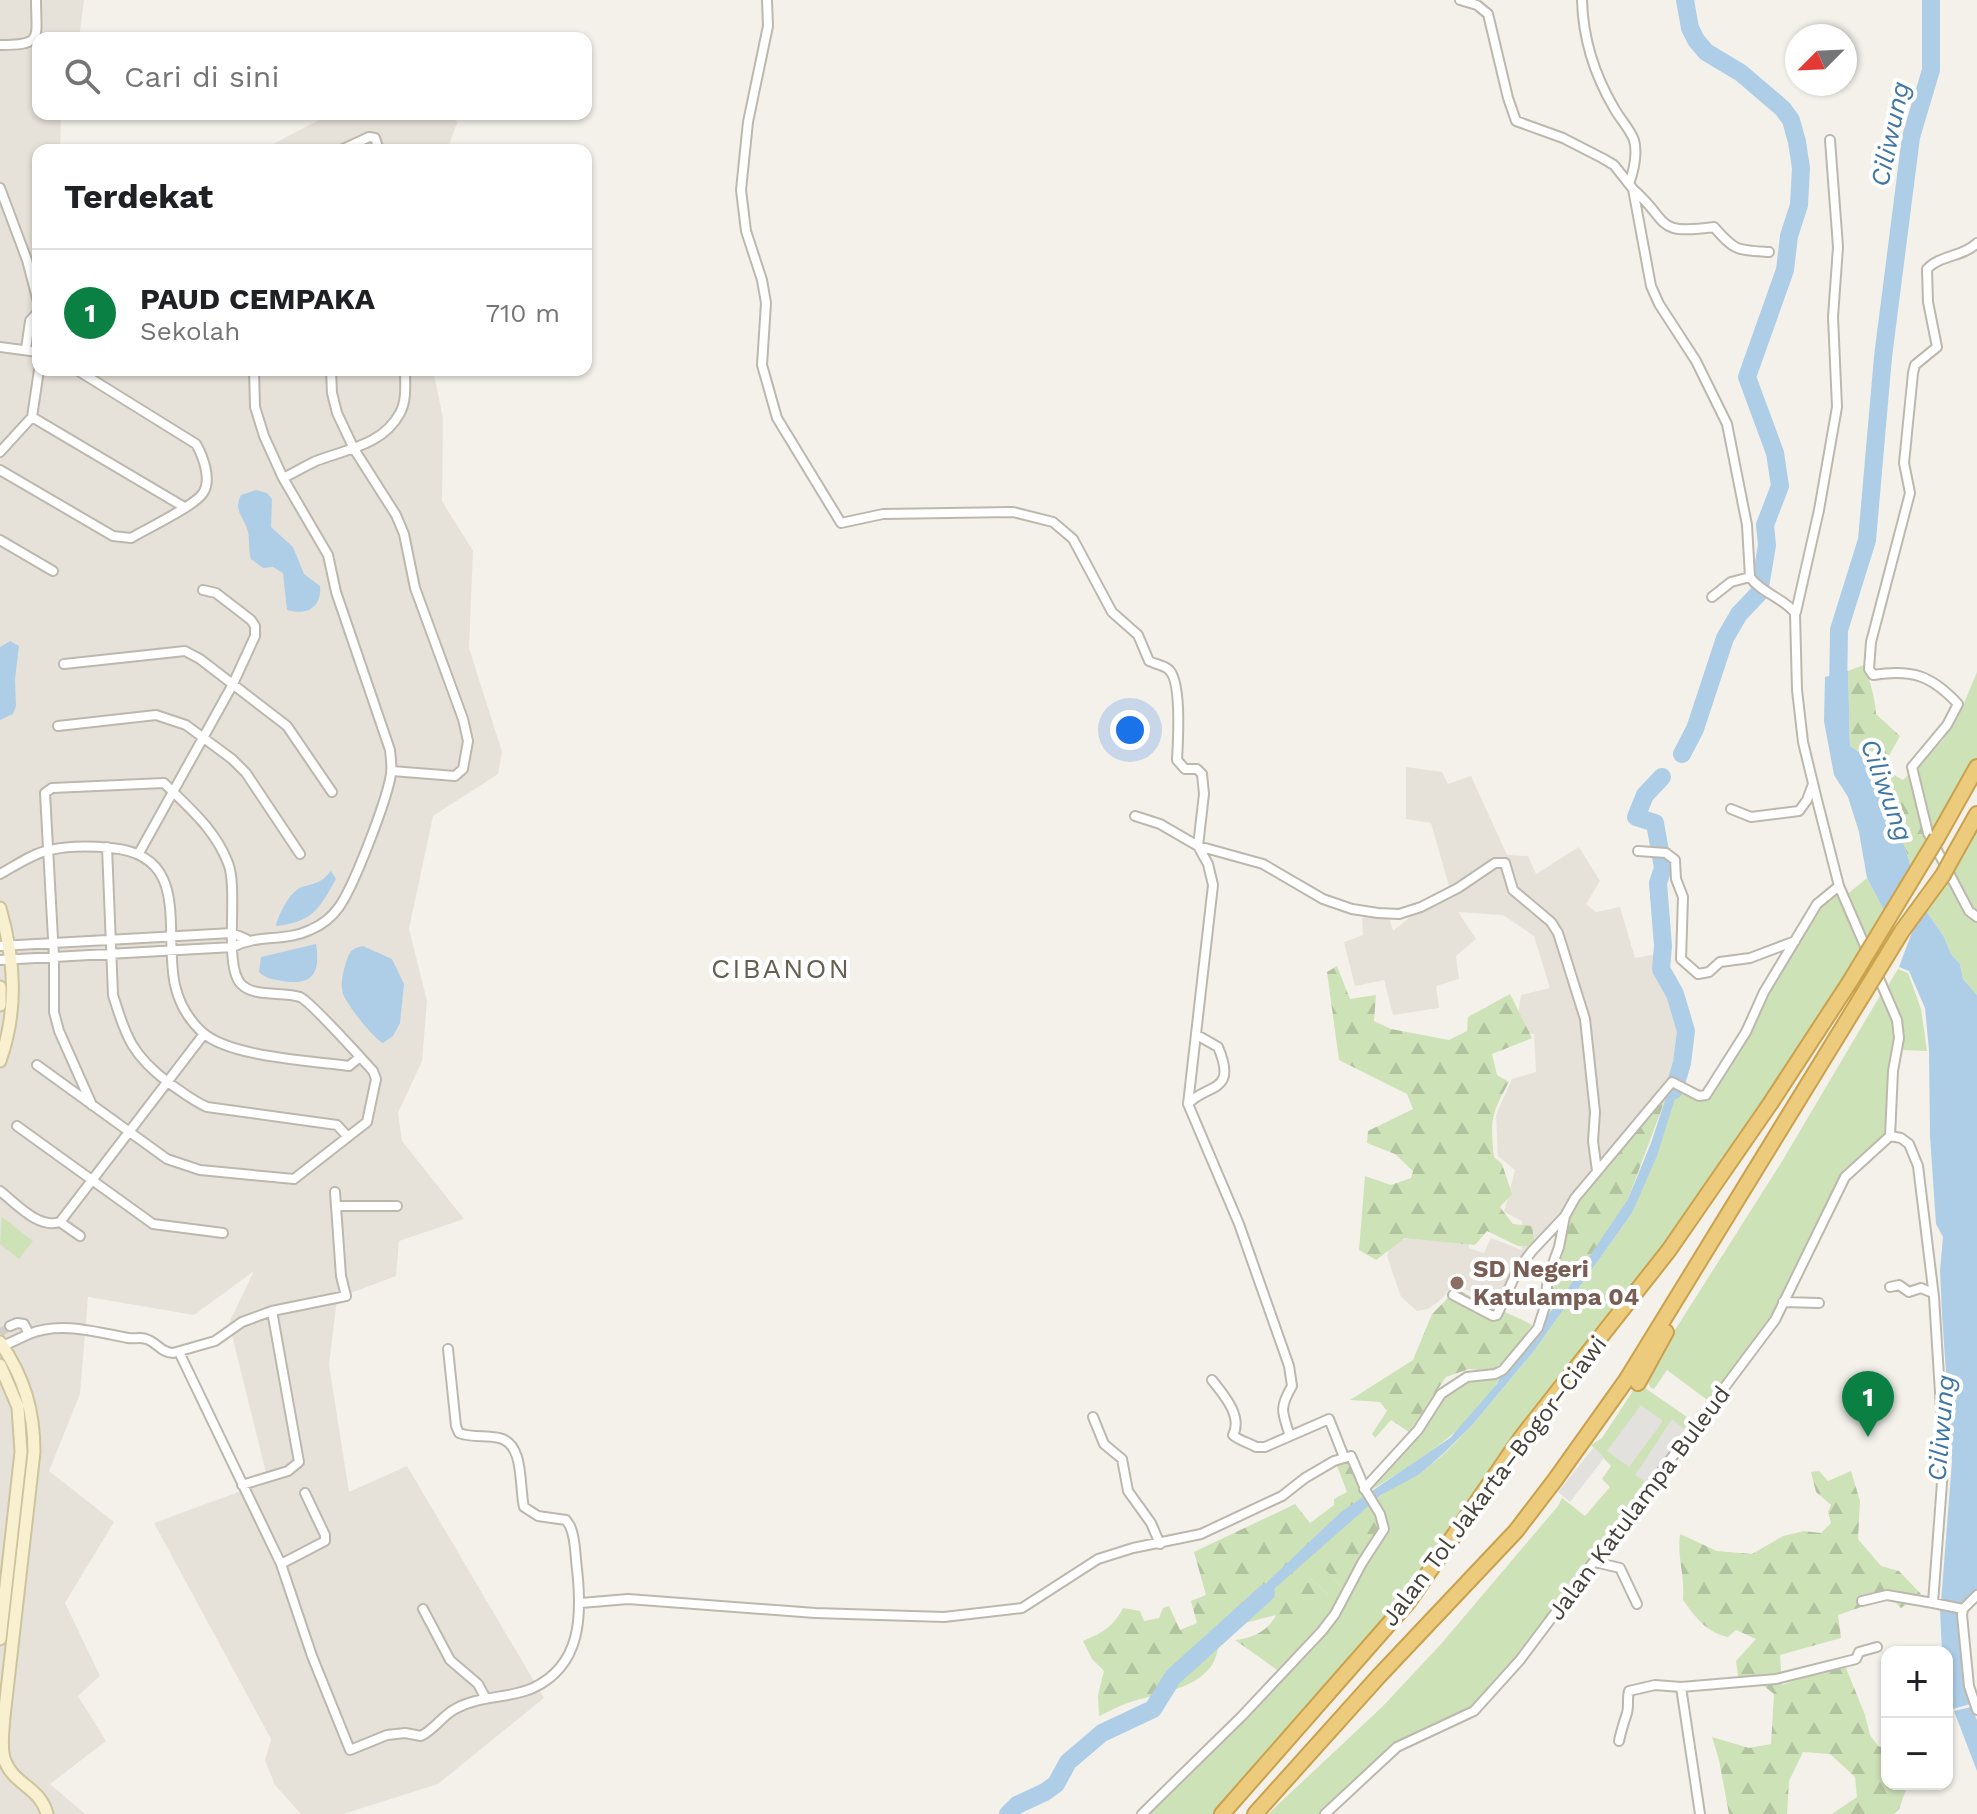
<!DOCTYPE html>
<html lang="id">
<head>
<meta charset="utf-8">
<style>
  :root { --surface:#fff; --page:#f6f6f6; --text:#202124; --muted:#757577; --line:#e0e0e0; --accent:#0b8043 }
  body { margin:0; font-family:"Work Sans",sans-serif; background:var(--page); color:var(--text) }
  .controls { position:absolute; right:24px; bottom:24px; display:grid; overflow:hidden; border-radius:16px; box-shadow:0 2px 6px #0004 }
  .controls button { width:72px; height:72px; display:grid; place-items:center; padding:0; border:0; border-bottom:2px solid var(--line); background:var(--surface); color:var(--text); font:40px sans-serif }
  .compass { position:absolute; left:1785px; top:24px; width:72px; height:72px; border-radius:50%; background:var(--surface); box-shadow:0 2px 6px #0004; rotate:246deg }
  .you { position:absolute; left:1130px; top:730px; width:28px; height:28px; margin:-20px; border:6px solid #fff; border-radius:50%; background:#1a73e8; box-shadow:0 0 0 12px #1a73e833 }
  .badge { display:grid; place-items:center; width:52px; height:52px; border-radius:50%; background:var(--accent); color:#fff; font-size:26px; font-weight:700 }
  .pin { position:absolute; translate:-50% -66px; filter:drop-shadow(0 2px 4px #0008) }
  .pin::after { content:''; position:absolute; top:42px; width:28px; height:24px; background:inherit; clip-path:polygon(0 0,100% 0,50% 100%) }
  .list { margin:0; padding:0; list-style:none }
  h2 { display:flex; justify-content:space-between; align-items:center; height:104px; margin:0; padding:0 32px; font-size:34px }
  h2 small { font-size:26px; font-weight:400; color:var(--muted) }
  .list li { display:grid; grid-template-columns:52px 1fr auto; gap:24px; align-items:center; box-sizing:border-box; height:128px; padding:0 32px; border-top:2px solid var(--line) }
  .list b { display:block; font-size:30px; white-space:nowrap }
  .list p { margin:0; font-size:26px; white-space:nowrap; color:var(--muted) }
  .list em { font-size:26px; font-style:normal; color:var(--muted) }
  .icon { flex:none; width:44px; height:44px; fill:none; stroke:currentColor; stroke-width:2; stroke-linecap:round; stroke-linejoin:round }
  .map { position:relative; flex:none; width:1977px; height:1814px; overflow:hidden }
  .search { position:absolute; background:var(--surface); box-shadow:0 2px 6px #0004; left:32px; top:32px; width:560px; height:88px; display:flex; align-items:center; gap:20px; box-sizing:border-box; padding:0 28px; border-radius:16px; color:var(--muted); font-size:30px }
  .panel { position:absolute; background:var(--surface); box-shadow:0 2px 6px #0004; left:32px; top:144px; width:560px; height:232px; border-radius:16px }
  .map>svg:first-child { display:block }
</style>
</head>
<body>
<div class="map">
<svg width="1977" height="1814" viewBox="0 0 1977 1814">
  <defs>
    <pattern id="forest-firs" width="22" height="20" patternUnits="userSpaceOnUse" patternTransform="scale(2)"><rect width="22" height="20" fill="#cee2b8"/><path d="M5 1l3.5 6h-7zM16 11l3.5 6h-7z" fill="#b2c39f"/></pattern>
  </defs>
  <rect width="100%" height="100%" fill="#f3f1ea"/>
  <path fill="#e6e2d9" d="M0 0H84L79 38H38V114H60L61 121 60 150H38V370H433L443 418 442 501 473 551 469 648 502 752 498 774 433 816 409 929 427 1001 422 1061 398 1113 402 1141 464 1219 399 1241 396 1276 337 1298 329 1365 349 1492 407 1466 544 1698 438 1784 343 1814H301L275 1785 265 1760 271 1739 154 1523 268 1481 229 1323 254 1271 194 1315 88 1297 80 1394 49 1471 114 1522 65 1603 100 1676 78 1696 106 1741 50 1784 85 1814H0Z
    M330 114H453L457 123 447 150H262Z
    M1406 767 1442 772 1448 784 1471 776 1507 855 1528 856 1536 874 1579 847 1600 881 1586 904 1596 912 1620 907 1635 958 1662 953 1661 969 1675 994 1686 1031 1681 1069 1672 1082 1532 1251 1502 1308 1453 1283 1443 1298 1428 1309 1417 1311 1401 1297 1387 1256 1391 1244 1416 1235 1470 1196 1469 1248 1484 1253 1491 1238 1522 1250V1221L1504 1212 1515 1170 1498 1156 1496 1115 1512 1079 1536 1072 1534 1034 1516 1031 1521 995 1550 988 1534 936 1503 915 1458 912 1476 939 1456 956 1459 979 1436 986 1439 1008 1393 1015 1384 980 1355 986 1344 942 1363 935 1362 918 1387 911 1393 931 1416 912 1451 893 1431 823 1406 819Z"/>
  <path fill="#cee2b8" d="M1977 672V767L1933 844 1912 771 1943 740 1962 708Z
    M1977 814V995L1963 979 1960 964 1951 954 1944 937 1922 905Z
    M1867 878 1888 918 1762 1115 1521 1438 1409 1601 1222 1814H1142L1281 1673 1259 1657 1328 1595 1310 1578V1564L1319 1562 1338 1583 1345 1595 1370 1504 1388 1490 1420 1474 1446 1452 1475 1422 1534 1351 1632 1213 1679 1086 1706 1095 1817 904 1839 886 1844 897Z
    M1898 969 1908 973 1921 1009 1927 1051 1902 1050C1902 1028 1900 1006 1886 989Z
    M1881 994 1897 1036 1896 1133 1849 1173 1787 1302 1714 1405 1667 1370 1654 1389 1651 1388 1648 1383C1653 1367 1666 1357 1668 1341L1781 1163Z
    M2 1217 33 1241 19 1259 0 1244Z
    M1502 1372C1483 1423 1410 1466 1365 1494L1359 1486 1374 1479 1454 1384Z
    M1638 1383 1697 1424 1484 1702 1408 1740 1325 1814H1268L1383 1706 1441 1644 1558 1506 1562 1498 1585 1516 1610 1487 1602 1479 1611 1466 1591 1445 1602 1438Z"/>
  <path fill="url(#forest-firs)" d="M1866 664C1869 682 1875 696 1876 714L1900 736 1882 768 1903 780 1912 771 1933 844 1914 876 1889 798 1878 786 1865 756 1850 746 1848 671Z
    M1337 966 1350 999 1376 995 1374 1021 1391 1029 1449 1040 1467 1031 1468 1017 1510 994 1532 1038 1492 1054 1497 1075 1509 1082C1491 1114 1490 1121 1494 1157L1502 1164 1512 1194 1500 1207 1513 1224 1532 1226 1535 1247 1518 1246 1487 1231 1475 1245 1405 1238 1376 1260 1359 1250 1365 1176 1391 1185 1411 1178 1413 1171 1395 1154 1367 1143 1368 1131 1413 1109 1407 1094 1339 1060 1327 972Z
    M1671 1084 1628 1199 1569 1288 1546 1316 1540 1304 1545 1277 1558 1247 1565 1216Z
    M1453 1287C1479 1302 1506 1311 1532 1325L1508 1357 1492 1371 1469 1369 1446 1377 1409 1432 1391 1420 1375 1438 1372 1434 1387 1411 1380 1402 1350 1400 1413 1360 1432 1314 1446 1300Z
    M1348 1458 1356 1461 1359 1486 1384 1529 1345 1596 1338 1583 1319 1563 1311 1564 1310 1578 1328 1595 1306 1621 1259 1657 1235 1640C1253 1638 1268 1631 1276 1615L1241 1624 1218 1646C1215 1688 1160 1692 1128 1703 1118 1706 1108 1712 1099 1716L1098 1695 1104 1671 1092 1659 1083 1641C1102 1633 1113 1627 1123 1608L1140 1611 1144 1621 1159 1618 1163 1608 1169 1606 1180 1630 1197 1623 1191 1601 1206 1595 1194 1552 1295 1504 1310 1523 1334 1505V1499L1347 1492 1336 1463Z
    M1819 1471 1828 1481 1851 1471 1860 1501 1858 1539 1881 1566 1899 1571 1921 1594 1901 1608 1890 1597 1838 1615 1841 1638 1780 1655 1782 1685 1811 1675 1818 1669 1846 1668 1865 1715 1870 1735 1878 1746 1887 1749V1784H1908L1899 1809 1894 1814H1832L1857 1797 1855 1777 1830 1754 1803 1752 1789 1781 1787 1814H1729L1719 1760 1712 1737 1749 1748 1771 1744 1774 1694 1764 1686 1738 1676 1736 1661 1756 1639 1736 1630 1728 1637C1706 1632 1696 1618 1683 1600 1685 1574 1677 1559 1680 1534L1717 1551 1752 1554 1783 1536 1804 1531 1821 1533 1831 1523 1828 1512 1831 1505 1816 1492 1811 1472Z"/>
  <path fill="#e2e1de" d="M1641 1405 1663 1421 1629 1467 1607 1451Z
    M1672 1419 1690 1434 1652 1486 1635 1475Z
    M1594 1447 1604 1458 1570 1502 1558 1492Z"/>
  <path fill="#aecee8" d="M256 490 267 493 272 499 271 527 293 547 304 574 320 586C322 607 307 616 287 610L283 573 273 567 263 568 251 559C248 550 250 541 248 532 244 516 233 512 241 495Z
    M10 641 19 646 15 679 16 706 13 714 0 720V647Z
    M1848 671 1850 746 1865 756 1875 773 1878 786 1889 798 1914 876 1888 918 1867 878 1859 832 1848 797 1834 775 1824 721 1825 677Z
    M331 871 336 879C319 909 313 922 276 926 278 915 290 891 302 887 316 883 321 883 331 871Z
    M1922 905 1944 937 1951 954 1960 964 1963 979 1977 995V1593L1966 1607 1941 1602 1952 1461 1942 1314 1940 1270 1943 1237 1936 1224 1930 1136 1929 1050 1925 1008 1909 971 1899 967Z
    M316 944C321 974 312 986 282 981 273 979 266 979 259 972L261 957Z
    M363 946 392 959 404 984 400 1023 393 1036 383 1043C373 1038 347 1005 343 994 340 983 343 973 346 962 349 952 352 948 363 946Z
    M1679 1068 1684 1070 1657 1156 1632 1213 1534 1351 1474 1423 1445 1452 1420 1474 1381 1495 1249 1611 1244 1604 1341 1512 1450 1438 1497 1384 1502 1372 1563 1296 1628 1199 1651 1143 1675 1070Z
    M1940 1610 1960 1613 1970 1704 1953 1709 1947 1679V1652H1942Z
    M1971 1707 1977 1720V1771L1954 1711Z"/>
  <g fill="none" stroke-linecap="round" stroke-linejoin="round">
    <path stroke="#aecee8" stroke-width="18" d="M1838 695 1839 630 1867 540 1883 357 1911 137 1931 70V0
      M1682 754 1695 729 1725 638 1739 614 1759 593 1767 545 1765 525 1780 486 1775 453 1747 377 1785 270 1789 236 1799 205 1801 168 1797 142 1791 120 1783 109 1741 73 1706 52 1696 40 1690 28 1685 0
      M1662 777 1645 795 1636 817 1655 823 1663 868 1658 883 1663 946 1661 969 1675 994 1686 1031 1682 1063 1674 1090
      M1008 1814 1017 1805 1045 1792 1056 1784 1068 1762 1102 1733 1153 1709 1173 1677 1266 1593"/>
    <path stroke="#d0cec7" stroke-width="8" stroke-dasharray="8 4" stroke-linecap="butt" d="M0 1333 10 1326"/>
    <g stroke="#bdb8ae" stroke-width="12">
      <path id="street" d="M767 0 768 26 748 122 741 190 746 231 762 280 766 303 762 365 777 418 841 523 883 514 1013 512 1053 522 1073 539 1112 612 1138 635 1149 661C1155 664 1163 665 1168 669 1182 679 1178 742 1177 760L1185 769H1197L1202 774 1204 794 1198 846 1208 864 1213 885 1188 1104 1239 1224 1289 1366 1292 1386C1279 1408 1282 1412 1290 1436
        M1460 0 1477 5 1488 14 1508 98 1516 121 1563 138 1602 158 1614 165 1633 189 1651 286 1659 304 1696 361 1727 424 1747 525 1750 577C1761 593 1784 598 1795 613L1797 690 1803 742 1817 800 1839 886 1897 1020 1899 1038 1893 1071 1890 1136
        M1582 0C1583 39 1594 74 1614 108 1620 119 1630 129 1634 140 1638 155 1634 170 1629 184
        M0 45C44 45 36 39 36 0
        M341 150 369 137 375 138 379 150
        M0 188 27 260 38 302
        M1634 190C1671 223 1654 235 1714 227 1735 251 1736 250 1769 252
        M1977 243C1963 257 1940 255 1927 269L1928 302 1937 347 1915 365 1913 373 1904 463 1910 493 1871 642 1869 669 1873 675C1912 669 1931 675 1958 704L1947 725 1912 767 1928 833 1969 911 1977 917
        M0 347 38 352
        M26 349 30 321 38 312
        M331 370 332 393 337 413 354 449 396 515 404 534 415 588 463 719 468 741 463 769 455 776 392 771
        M32 417 184 507
        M0 452 32 417 39 370
        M0 470 113 536 131 538C146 529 195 506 203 493 212 480 203 456 196 444L77 370
        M283 478C294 473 305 466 316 461 347 449 383 445 400 413 407 400 405 384 405 370
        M0 540 53 571
        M1712 597 1731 582 1750 577
        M1796 612 1819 510 1837 407 1833 317 1838 247 1830 140
        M64 664 185 651 200 659 287 726 332 792
        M58 726 156 715 186 725 232 759 246 773 300 854
        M1731 809 1751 817 1799 811 1807 800 1813 784
        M1135 816 1160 824 1198 846 1263 864 1323 899 1352 909 1378 913 1399 914 1421 907 1458 888 1495 863H1505L1513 890 1551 922 1558 933 1585 1019 1595 1112 1593 1141 1597 1171
        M107 847 113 995C126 1038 133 1056 169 1083 182 1092 193 1101 207 1107L337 1125 348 1137
        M1638 851 1666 853 1675 860 1676 879 1683 897 1681 959 1698 974 1709 972 1720 962 1750 958 1795 941
        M139 853 233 684 255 636V626L251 620 216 593 203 590
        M0 874C15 866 33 853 50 850 68 846 92 846 111 848 192 855 163 931 175 985 179 1003 188 1019 202 1032 229 1057 312 1061 349 1066L360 1057
        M0 946 232 933 246 939
        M0 960 233 947C257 934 285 942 310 930 322 925 332 917 339 907 354 886 387 800 391 774 392 766 391 758 390 750L336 592 328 555 283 478 264 436 255 407 254 370
        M37 1065 167 1159 200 1170 294 1179 367 1122 376 1079 373 1071C362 1059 310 1001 300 997 283 991 254 998 241 984 223 965 239 890 228 863 215 829 189 808 164 783L52 788 45 793 54 957V1012L59 1031 92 1105
        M1188 1104C1207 1083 1238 1094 1218 1047L1197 1035
        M17 1126 153 1224 223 1233
        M1890 1136 1901 1138 1909 1144 1918 1166 1934 1297 1944 1456 1933 1603 1963 1609
        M0 1191C17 1204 38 1229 60 1222
        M337 1206H397
        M60 1222 204 1034
        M60 1222 80 1236
        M1890 1287 1899 1285 1909 1292 1921 1288 1933 1293
        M1453 1295 1493 1316 1497 1315 1517 1271 1532 1251 1564 1217
        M1783 1302 1819 1303
        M10 1326 17 1323 24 1324 29 1334C60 1321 96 1332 128 1338 134 1339 141 1337 146 1339 157 1342 161 1353 173 1353L215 1341 242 1322 272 1311
        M3 1346 29 1334
        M179 1352 281 1564 312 1656 350 1750 387 1735 405 1733 421 1736C435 1729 442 1716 455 1709 480 1695 508 1699 533 1688 582 1665 582 1615 577 1569 575 1555 576 1539 570 1526L566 1520 538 1516 524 1507C519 1488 525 1443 499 1438 486 1435 472 1438 459 1433L456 1426 448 1349
        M1212 1380C1223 1394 1243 1416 1233 1435 1238 1440 1249 1443 1256 1447H1265L1329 1419 1344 1457
        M1093 1417 1104 1444 1122 1459 1128 1491 1151 1523 1160 1544
        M242 1485 288 1471 299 1462 272 1311 346 1296 341 1276 335 1192
        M1364 1489 1418 1430 1441 1394 1467 1377 1495 1374 1503 1370 1538 1328 1545 1306 1548 1277 1559 1247 1565 1216 1575 1198 1672 1082 1699 1096 1706 1095 1746 1032 1764 992 1817 904 1839 886
        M1595 1562 1620 1568 1637 1604
        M281 1564 325 1541V1535L305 1493
        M1977 1595 1963 1609 1962 1615 1969 1686 1977 1710
        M1862 1601 1887 1595 1933 1603
        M581 1603 628 1599 815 1613 944 1617 1022 1608 1098 1559 1133 1548 1201 1534 1282 1496 1305 1478 1334 1461 1351 1456 1366 1491 1380 1514 1384 1529 1362 1563 1335 1614 1322 1631 1242 1716 1142 1814
        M423 1609 450 1660 478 1684 485 1697
        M1681 1687 1700 1814
        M1619 1741C1621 1731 1624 1722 1627 1713 1629 1706 1627 1698 1629 1691L1655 1685 1681 1687 1776 1679 1856 1659 1859 1652 1877 1647
        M1325 1814 1397 1747 1474 1711 1520 1660 1775 1320 1845 1177 1890 1136"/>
    </g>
    <g stroke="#cdc39f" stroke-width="15">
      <path id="secondary" d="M0 908C15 960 18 1010 0 1061
        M0 987V1005
        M0 1342C24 1377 34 1410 34 1452L4 1717C3 1730 0 1749 5 1761 14 1785 40 1787 47 1814
        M0 1365 18 1407 21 1452 0 1639"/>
    </g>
    <g stroke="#caa14d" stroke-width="18">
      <path id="highway" d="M1937 838 1977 767
        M1955 853 1977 814
        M1638 1383 1666 1332
        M1222 1814 1409 1601 1521 1438 1669 1250 1770 1104 1851 980
        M1255 1814 1379 1676 1516 1531 1555 1480 1627 1379 1864 993"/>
    </g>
    <use href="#street" stroke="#fff" stroke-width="8"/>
    <use href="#secondary" stroke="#f8f0cf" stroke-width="11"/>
    <use href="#highway" stroke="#eccb7c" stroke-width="14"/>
    <g stroke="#caa14d" stroke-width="18" stroke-linecap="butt">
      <path id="highway-bridge" d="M1851 980 1937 838
        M1864 993 1902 931 1943 875 1955 853"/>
    </g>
    <use href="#highway-bridge" stroke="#eccb7c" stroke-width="14"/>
  </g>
  <circle fill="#8d6e63" stroke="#fff" stroke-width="3" cx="1457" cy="1283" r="8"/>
  <g text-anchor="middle" stroke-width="8" stroke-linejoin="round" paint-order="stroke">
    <g font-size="24" font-weight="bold" fill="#785e54" stroke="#fff" text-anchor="start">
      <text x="1473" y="1277">SD Negeri<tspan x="1473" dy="28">Katulampa 04</tspan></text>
    </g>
    <g font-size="24" fill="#464139" stroke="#fff">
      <text transform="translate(1494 1481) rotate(-53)" y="8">Jalan Tol Jakarta–Bogor–Ciawi</text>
      <text transform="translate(1639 1503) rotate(-53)" y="8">Jalan Katulampa Buleud</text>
    </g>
    <g font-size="26" font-style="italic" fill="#3f76a5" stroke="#fff">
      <text transform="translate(1890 134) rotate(-78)" y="9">Ciliwung</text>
      <text transform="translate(1887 790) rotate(70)" y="9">Ciliwung</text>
      <text transform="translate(1941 1428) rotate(-85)" y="9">Ciliwung</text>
    </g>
    <g font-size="28" letter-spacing="2" fill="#675f52" stroke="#fff">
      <text x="781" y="978">CIBANON</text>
    </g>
  </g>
</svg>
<div class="controls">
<button>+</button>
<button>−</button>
</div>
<svg class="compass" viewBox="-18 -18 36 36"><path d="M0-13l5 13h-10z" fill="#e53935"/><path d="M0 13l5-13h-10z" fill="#757577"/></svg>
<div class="you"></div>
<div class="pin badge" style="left:1868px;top:1437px">1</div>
<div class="search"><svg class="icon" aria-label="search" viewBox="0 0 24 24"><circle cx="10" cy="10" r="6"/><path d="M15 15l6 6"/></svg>Cari di sini</div>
<section class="panel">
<h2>Terdekat<small></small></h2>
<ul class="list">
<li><span class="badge">1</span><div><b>PAUD CEMPAKA</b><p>Sekolah</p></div><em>710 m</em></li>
</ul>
</section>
</div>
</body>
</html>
